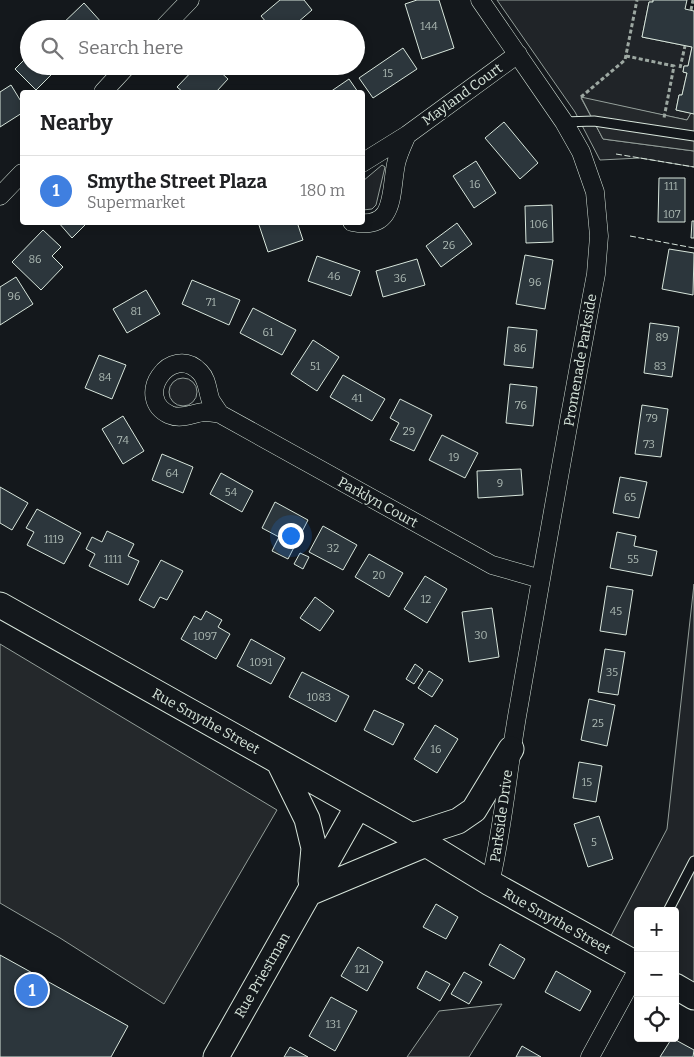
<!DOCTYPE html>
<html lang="en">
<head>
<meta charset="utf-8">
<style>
  :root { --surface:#fff; --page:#f6f6f6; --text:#202124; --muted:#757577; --line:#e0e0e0; --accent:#846436 }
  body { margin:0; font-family:Bitter,serif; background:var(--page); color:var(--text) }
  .controls { position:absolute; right:15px; bottom:15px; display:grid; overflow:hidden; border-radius:5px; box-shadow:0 2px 8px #0003 }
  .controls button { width:45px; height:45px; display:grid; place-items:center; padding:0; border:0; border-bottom:1px solid var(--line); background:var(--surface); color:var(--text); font:25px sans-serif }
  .you { position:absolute; left:290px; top:535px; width:18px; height:18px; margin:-12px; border:4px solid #fff; border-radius:50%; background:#1a73e8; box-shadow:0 0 0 8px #1a73e833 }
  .badge { display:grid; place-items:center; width:32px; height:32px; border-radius:50%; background:var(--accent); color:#fff; font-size:16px; font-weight:700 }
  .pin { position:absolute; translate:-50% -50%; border:2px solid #fff; box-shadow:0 1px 5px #0006 }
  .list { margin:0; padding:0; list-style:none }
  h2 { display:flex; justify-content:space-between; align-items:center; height:65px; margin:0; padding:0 20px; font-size:21px }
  h2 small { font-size:16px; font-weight:400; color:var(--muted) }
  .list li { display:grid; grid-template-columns:32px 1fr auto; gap:15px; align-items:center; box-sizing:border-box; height:70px; padding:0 20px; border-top:1px solid var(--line) }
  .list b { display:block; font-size:19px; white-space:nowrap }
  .list p { margin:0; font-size:16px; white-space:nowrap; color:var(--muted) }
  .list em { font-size:16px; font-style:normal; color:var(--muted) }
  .icon { flex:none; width:28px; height:28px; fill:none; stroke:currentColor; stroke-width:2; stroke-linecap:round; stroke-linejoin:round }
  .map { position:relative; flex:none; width:694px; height:1057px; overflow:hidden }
  .search { position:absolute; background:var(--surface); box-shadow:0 2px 8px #0003; left:20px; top:20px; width:345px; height:55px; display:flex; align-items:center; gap:12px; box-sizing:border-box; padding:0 18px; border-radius:28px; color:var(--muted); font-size:19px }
  .panel { position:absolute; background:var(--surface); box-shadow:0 2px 8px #0003; left:20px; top:90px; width:345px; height:135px; border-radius:5px }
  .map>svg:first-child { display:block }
</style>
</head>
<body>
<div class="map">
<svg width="694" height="1057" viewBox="0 0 694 1057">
  <rect width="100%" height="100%" fill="#14181c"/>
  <path fill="#202428" stroke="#939e99" d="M497 0H653V2H649L642 37 692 47 688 66H684L683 72 687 73 682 95H679L676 110 691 113 687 120 581 98 603 139 694 151V167L640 158 600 160 575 112Z
    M382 165 385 167 376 205 372 209 363 210V181Z
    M169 392a14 14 0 1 1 28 0a14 14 0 1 1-28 0Z
    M694 584V997L675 986V911H638V965L605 947 667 829Z
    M502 1004 469 1057H407L439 1011Z"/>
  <path fill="#24282b" stroke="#939e99" d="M581 97 687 120 691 113 694 114V151L603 139Z
    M0 644 277 810 164 1004 60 938 0 903Z"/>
  <path fill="#2c363c" stroke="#d8e6dc" d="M280 0H304L312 10 290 29H272L261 16Z
    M417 0H439L454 48 422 59 405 4Z
    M653 0H687L685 9 694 11V114L676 110 679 95H682L687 73 683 72 684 66H688L692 47 642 37 649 2H653Z
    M84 3 102 23 97 29H57Z
    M403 48 417 69 373 98 359 78Z
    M29 55V66H60L36 90 15 69Z
    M197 66H214L228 79 216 92H183L177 87Z
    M349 79 358 92H330Z
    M11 85 22 103V113L0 127V92Z
    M504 122 538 163 520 179 485 138Z
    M476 161 496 193 474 208 453 176Z
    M659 178H685V222H658Z
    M552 205 553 242 526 243 525 206Z
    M692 221H694V238H691Z
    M58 222H88L72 238Z
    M258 222H297L303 240 268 252Z
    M457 223 472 244 441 267 426 246Z
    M43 230 61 247 52 256 63 267 41 290 12 262Z
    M669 249 694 253 693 295 662 289Z
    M525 255 553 260 545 309 516 304Z
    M317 256 360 271 351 296 308 281Z
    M417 259 425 285 383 297 376 271Z
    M16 277 33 304 0 325V287Z
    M192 280 240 300 229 325 182 304Z
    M146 290 160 314 127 333 113 309Z
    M253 308 296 330 282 355 240 333Z
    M650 323 679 327 672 377 644 373Z
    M508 327 537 330 533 368 504 365Z
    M313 340 339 357 317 391 291 374Z
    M99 355 126 365 112 399 85 388Z
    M343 375 385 399 372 421 330 397Z
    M510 384 537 387 533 426 506 423Z
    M400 399 432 415 414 451 390 440 399 423 390 418Z
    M642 405 668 409 661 457 635 454Z
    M123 416 144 451 123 464 102 429Z
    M442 435 478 453 465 478 429 460Z
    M162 454 193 467 183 493 152 480Z
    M521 469 523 495 478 498 477 471Z
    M221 473 253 491 242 512 210 494Z
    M620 477 647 482 639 518 613 513Z
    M0 487 28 503 12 530 0 523Z
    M275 502 308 520 288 559 272 551 279 537 262 528Z
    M37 509 81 533 64 564 27 545 34 532 26 528Z
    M323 526 357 545 343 570 309 552Z
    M107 531 134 544 128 556 139 561 128 585 89 566 95 554 86 549 92 537 102 542Z
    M617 532 636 536 634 546 657 551 652 576 610 568Z
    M300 553 309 557 303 569 294 564Z
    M369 554 403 573 389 597 355 577Z
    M161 560 183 571 167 600 160 597 154 608 139 600Z
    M425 576 447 589 427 623 404 609Z
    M607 586 633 590 626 635 600 631Z
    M315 597 334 611 320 631 300 618Z
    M492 608 499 657 469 662 462 612Z
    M206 611 222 620 218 627 230 634 216 659 181 639 194 616 201 620Z
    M251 639 285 658 271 684 237 666Z
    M605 649 625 652 618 695 598 692Z
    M415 664 423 670 414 684 406 679Z
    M429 671 443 680 432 697 418 688Z
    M302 672 349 696 336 722 289 697Z
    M589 699 615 705 607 746 581 740Z
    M374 710 404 724 393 745 364 730Z
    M435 725 458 739 437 773 414 759Z
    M579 762 602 766 596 802 573 798Z
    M599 816 613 859 588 867 574 824Z
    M436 904 458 917 446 939 423 927Z
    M500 944 525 959 514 979 489 965Z
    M358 947 383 962 367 991 341 976Z
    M0 955 128 1026 111 1057H0Z
    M426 971 450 984 440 1001 417 988Z
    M556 971 591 991 580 1011 545 992Z
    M464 972 482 982 469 1004 451 994Z
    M331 997 357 1011 335 1051 309 1036Z
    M672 1038 694 1050 693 1057H660Z
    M522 1046 541 1057H516Z
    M290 1047 308 1057H284Z"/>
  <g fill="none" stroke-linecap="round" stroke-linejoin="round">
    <g stroke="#d8e6dc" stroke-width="11">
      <path id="lane" d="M564 122 594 121 694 136
        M668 911 694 861"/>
    </g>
    <g stroke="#d8e6dc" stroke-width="19">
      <path id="street" d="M480 0 564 122 581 152 595 192 599 236 596 274C569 417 544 561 519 705 508 764 504 825 490 883
        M162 29 190 0
        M103 92 127 66
        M362 163 407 135 518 54
        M0 196 22 173
        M352 222C396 231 390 194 396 164 398 154 403 144 407 135
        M220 414C217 410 214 405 211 401 207 391 208 380 200 372 171 342 132 398 170 415 182 420 193 413 204 412 210 412 215 413 220 414L492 565 541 579
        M590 1057 638 969"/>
    </g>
    <g stroke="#d8e6dc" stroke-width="27">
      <path id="secondary" d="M0 605 426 844 490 883 638 965
        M279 762 307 819 314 848 311 881
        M412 836 458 821 474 810 511 749
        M309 893 426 844
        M675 986 694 997
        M216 1057 358 806"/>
    </g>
    <path stroke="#9da8a2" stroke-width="3" stroke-dasharray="4 2.5" stroke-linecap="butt" d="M691 10 693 0
      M626 56 674 66 664 118
      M680 68 685 46
      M581 97 625 60 637 0"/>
    <use href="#lane" stroke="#14181c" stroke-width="9"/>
    <use href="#street" stroke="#14181c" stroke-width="18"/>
    <use href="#secondary" stroke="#14181c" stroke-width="25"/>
    <path stroke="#d8e6dc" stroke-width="1" stroke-dasharray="6 2.5" stroke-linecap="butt" d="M616 154 694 167
      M630 236 694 248"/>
  </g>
  <g text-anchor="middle" stroke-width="4" stroke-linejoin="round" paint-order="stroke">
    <g font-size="11" fill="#adbab4">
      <text x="429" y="30">144</text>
      <text x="388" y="77">15</text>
      <text x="475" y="188">16</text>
      <text x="671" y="190">111</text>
      <text x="672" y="218">107</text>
      <text x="539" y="228">106</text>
      <text x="449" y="249">26</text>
      <text x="35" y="263">86</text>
      <text x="334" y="280">46</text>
      <text x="400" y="282">36</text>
      <text x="535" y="286">96</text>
      <text x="14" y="300">96</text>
      <text x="211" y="306">71</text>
      <text x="136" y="315">81</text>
      <text x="268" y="336">61</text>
      <text x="662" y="341">89</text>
      <text x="520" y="352">86</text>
      <text x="315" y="370">51</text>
      <text x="660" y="370">83</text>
      <text x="105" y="381">84</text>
      <text x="357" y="402">41</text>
      <text x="521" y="409">76</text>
      <text x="652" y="422">79</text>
      <text x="409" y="435">29</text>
      <text x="123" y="444">74</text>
      <text x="649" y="448">73</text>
      <text x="454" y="461">19</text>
      <text x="172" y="477">64</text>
      <text x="500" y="487">9</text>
      <text x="231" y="496">54</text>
      <text x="630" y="501">65</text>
      <text x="54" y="543">1119</text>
      <text x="333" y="552">32</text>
      <text x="113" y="563">1111</text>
      <text x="633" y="563">55</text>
      <text x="379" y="579">20</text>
      <text x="426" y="603">12</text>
      <text x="616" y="615">45</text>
      <text x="481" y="639">30</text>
      <text x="205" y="640">1097</text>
      <text x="261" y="666">1091</text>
      <text x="612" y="676">35</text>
      <text x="319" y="701">1083</text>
      <text x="598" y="727">25</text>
      <text x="436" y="753">16</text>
      <text x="587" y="786">15</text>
      <text x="594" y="846">5</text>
      <text x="362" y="973">121</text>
      <text x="333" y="1028">131</text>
    </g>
    <g font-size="14" fill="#d8e6dc" stroke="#14181c">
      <text transform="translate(462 94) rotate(-36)" y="5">Mayland Court</text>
      <text transform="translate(580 360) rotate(-80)" y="5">Promenade Parkside</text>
      <text transform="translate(378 502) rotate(29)" y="5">Parklyn Court</text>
      <text transform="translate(206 721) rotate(29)" y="5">Rue Smythe Street</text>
      <text transform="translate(501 816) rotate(-82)" y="5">Parkside Drive</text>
      <text transform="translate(557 921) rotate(29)" y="5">Rue Smythe Street</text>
      <text transform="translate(262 975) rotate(-60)" y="5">Rue Priestman</text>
    </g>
  </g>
</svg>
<div class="controls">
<button>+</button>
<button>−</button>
<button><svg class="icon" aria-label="locate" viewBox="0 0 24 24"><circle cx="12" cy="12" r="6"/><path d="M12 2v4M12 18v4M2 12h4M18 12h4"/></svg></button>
</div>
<div class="you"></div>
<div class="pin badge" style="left:32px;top:990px;background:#3f7fe0">1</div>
<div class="search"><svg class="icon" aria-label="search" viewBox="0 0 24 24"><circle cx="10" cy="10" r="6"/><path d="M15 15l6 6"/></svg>Search here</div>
<section class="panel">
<h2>Nearby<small></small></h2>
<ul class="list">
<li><span class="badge" style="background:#3f7fe0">1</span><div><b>Smythe Street Plaza</b><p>Supermarket</p></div><em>180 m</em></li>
</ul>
</section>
</div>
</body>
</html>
